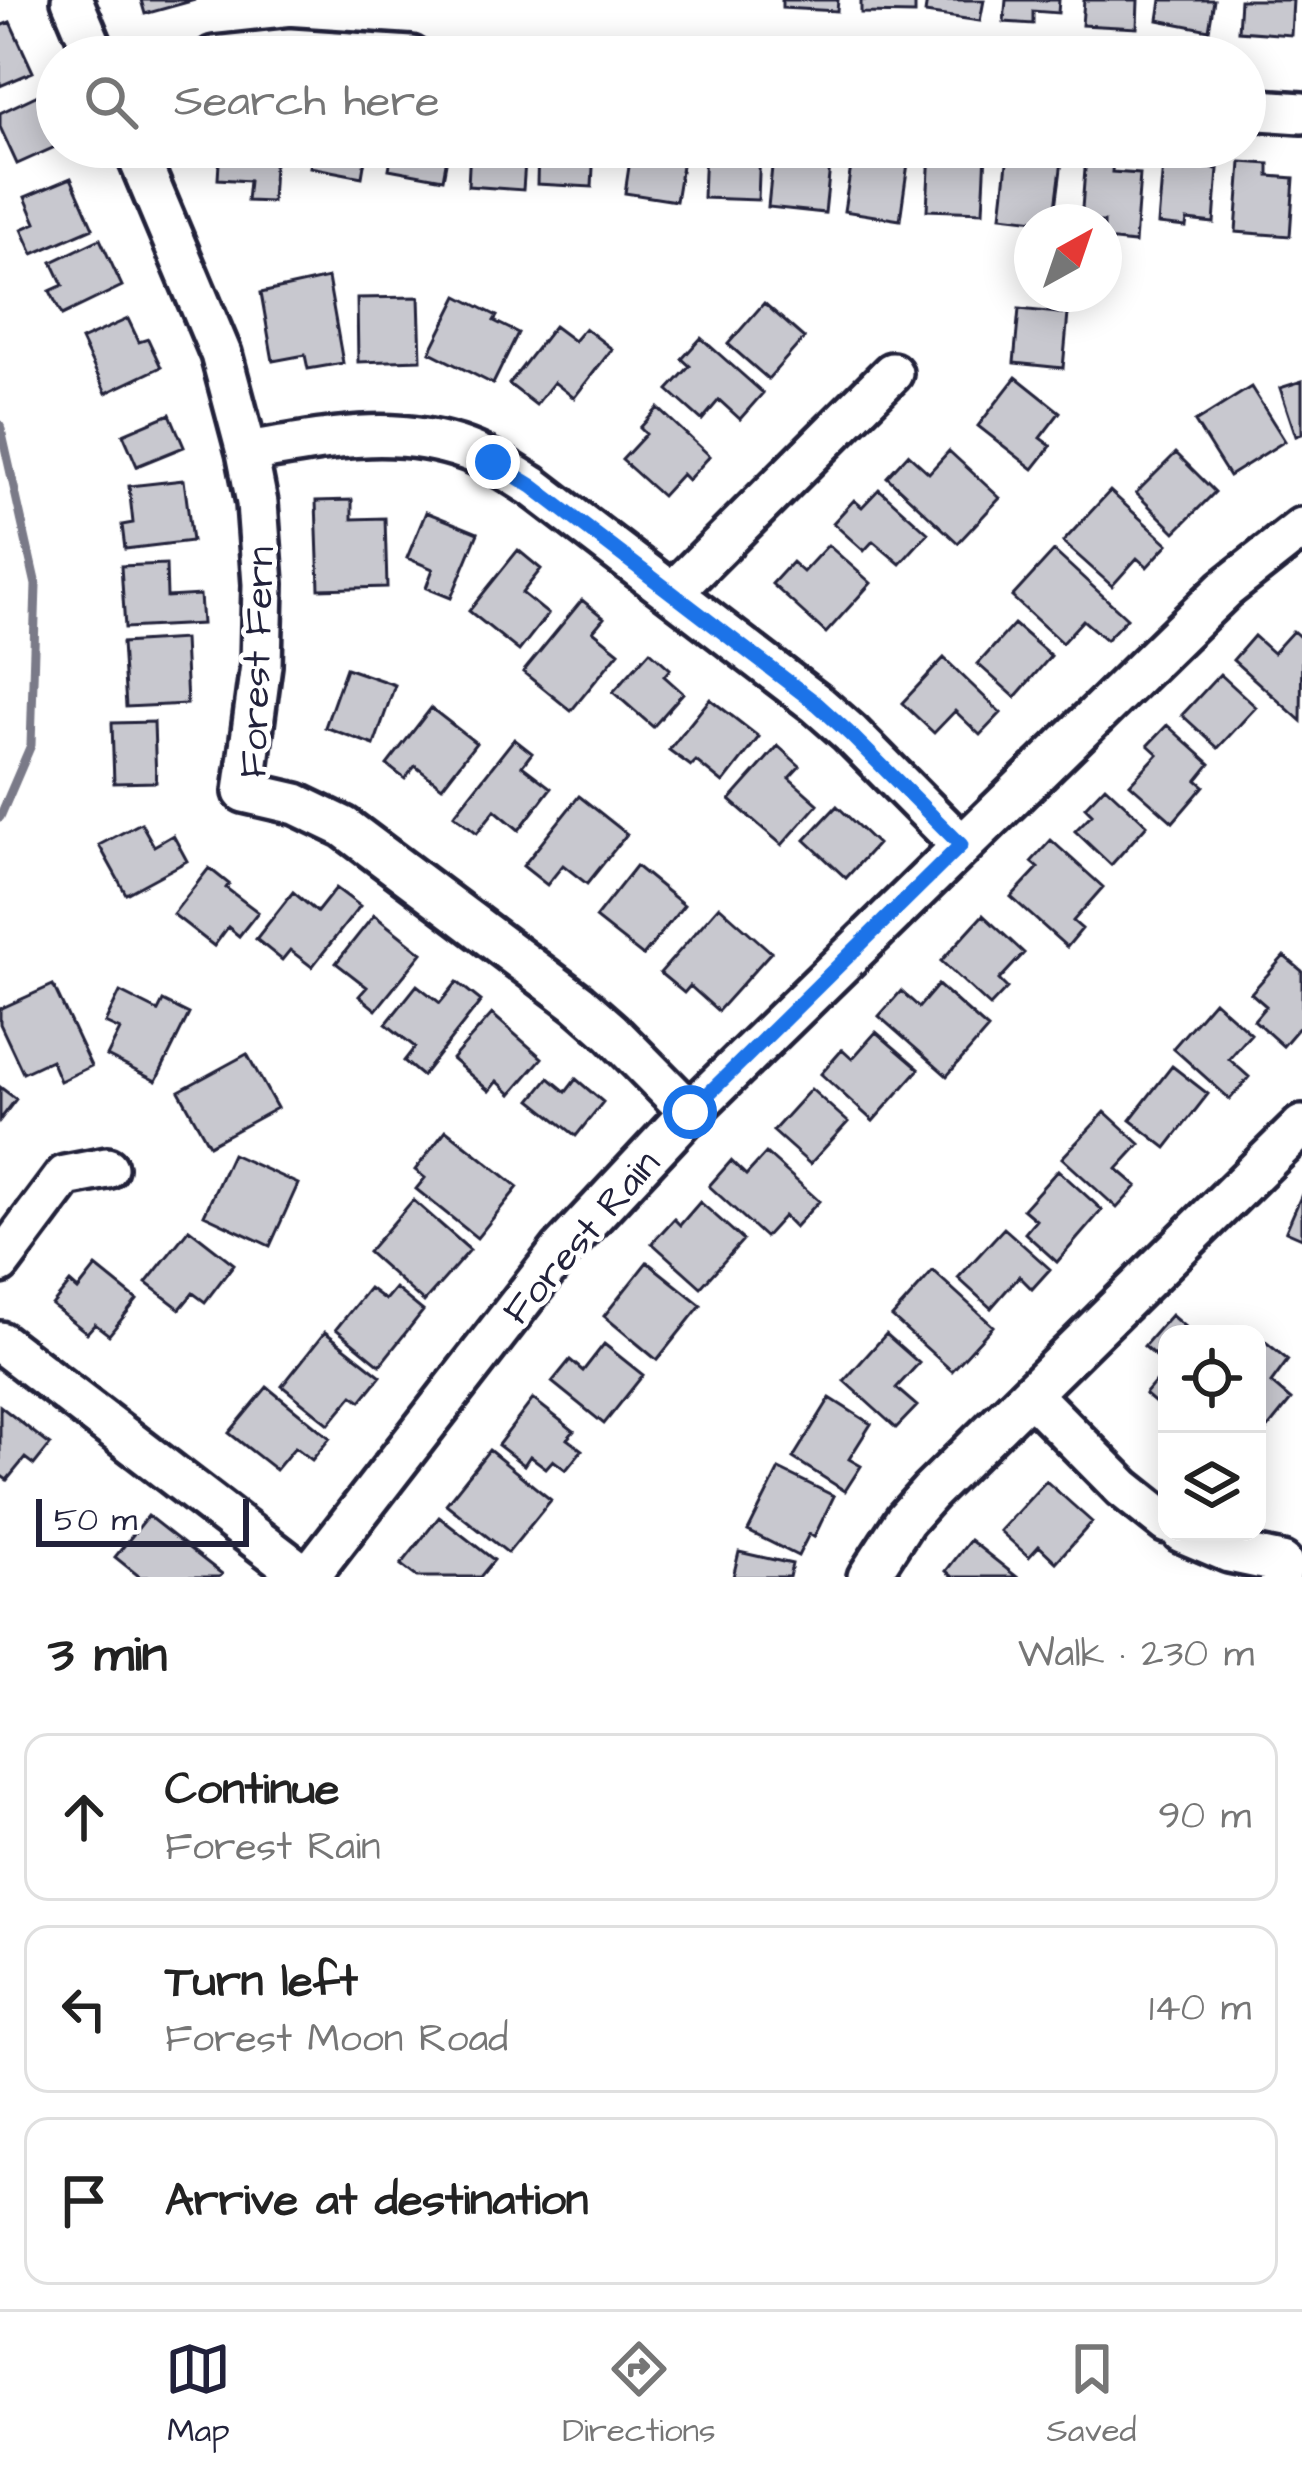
<!DOCTYPE html>
<html lang="en">
<head>
<meta charset="utf-8">
<style>
  :root { --surface:#fff; --page:#f2f2f2; --text:#222; --muted:#767676; --line:#e0e0e0; --accent:#22223b }
  body { margin:0; font-family:"Architects Daughter",sans-serif; background:var(--page); color:var(--text) }
  .controls { position:absolute; right:36px; bottom:36px; display:grid; overflow:hidden; border-radius:24px; box-shadow:0 6px 30px #0003 }
  .controls button { width:108px; height:108px; display:grid; place-items:center; padding:0; border:0; border-bottom:3px solid var(--line); background:var(--surface); color:var(--text); font:60px sans-serif }
  .compass { position:absolute; left:1014px; top:204px; width:108px; height:108px; border-radius:50%; background:var(--surface); box-shadow:0 6px 30px #0003; rotate:40deg }
  .scale { position:absolute; left:36px; bottom:30px; width:213px; box-sizing:border-box; padding-left:12px; border:6px solid #22223b; border-top:0; font-size:33px; line-height:42px; white-space:nowrap; color:#22223b; -webkit-text-stroke:9px #fff; paint-order:stroke }
  .stop { position:absolute; width:36px; height:36px; margin:-27px; border:9px solid #1a73e8; border-radius:50%; background:#fff }
  .stop.end { background:#1a73e8; border-color:#fff; box-shadow:0 3px 12px #0008 }
  .list { margin:0; padding:0; list-style:none }
  h2 { display:flex; justify-content:space-between; align-items:center; height:156px; margin:0; padding:0 48px; font-size:51px }
  h2 small { font-size:39px; font-weight:400; color:var(--muted) }
  .list li { display:grid; grid-template-columns:78px 1fr auto; gap:36px; align-items:center; box-sizing:border-box; height:168px; margin:0 24px 24px; padding:0 24px; border:3px solid var(--line); border-radius:24px }
  .list b { display:block; font-size:45px; white-space:nowrap }
  .list p { margin:0; font-size:39px; white-space:nowrap; color:var(--muted) }
  .list em { font-size:39px; font-style:normal; color:var(--muted) }
  .icon { flex:none; width:66px; height:66px; fill:none; stroke:currentColor; stroke-width:2; stroke-linecap:round; stroke-linejoin:round }
  .map { position:relative; flex:none; width:1302px; height:1577px; overflow:hidden }
  .search { position:absolute; background:var(--surface); box-shadow:0 6px 30px #0003; left:36px; right:36px; top:36px; height:132px; display:flex; align-items:center; gap:30px; box-sizing:border-box; padding:0 42px; border-radius:66px; color:var(--muted); font-size:45px }
  .sheet { height:732px; background:var(--surface) }
  nav { display:flex; justify-content:space-around; align-items:center; box-sizing:border-box; height:168px; border-top:3px solid var(--line); background:var(--surface); font-size:33px; color:var(--muted) }
  nav a { display:grid; justify-items:center; gap:6px }
  nav .on { color:var(--accent) }
  .map>svg:first-child { display:block }
</style>
</head>
<body>
<div class="map">
<svg width="1302" height="1577" viewBox="0 0 1302 1577">
  <rect width="100%" height="100%" fill="#fff"/>
  <filter id="ink" filterUnits="userSpaceOnUse"><feTurbulence type="fractalNoise" baseFrequency=".00833" numOctaves="2"/><feDisplacementMap in="SourceGraphic" scale="24" xChannelSelector="R" yChannelSelector="G"/><feConvolveMatrix kernelMatrix="1 2 1 2 8 2 1 2 1" color-interpolation-filters="sRGB"/></filter>
  <g filter="url(#ink)">
    <g fill="none" stroke-linecap="round" stroke-linejoin="round">
      <path stroke="#7a7a88" stroke-width="9" d="M0 425 36 585 31 745 0 817"/>
    </g>
    <path fill="#c8c8cf" stroke="#22223b" stroke-width="3" d="M141 0H195L145 14Z
      M782 0H838L837 11 782 8Z
      M861 0H915V14L861 13Z
      M927 0H984L980 21 925 13Z
      M1006 0H1059L1058 13 1033 11V24L1004 22Z
      M1084 0H1138L1137 28 1082 25Z
      M1161 0H1214L1209 30 1158 20Z
      M1240 0H1293L1291 35 1238 31Z
      M10 22 33 72 0 86V26Z
      M38 95 57 136V146L17 164 0 127V113Z
      M220 147H275L272 202 247 201 249 181 218 179Z
      M314 147H367L362 177 310 167Z
      M393 147H449L443 179 389 169Z
      M470 147H526L523 190 468 186Z
      M538 147H594L592 187 537 184Z
      M632 147H685L676 201 625 193Z
      M705 147H760L758 200 703 198Z
      M774 147H832L825 213 768 207Z
      M854 147 910 149 900 220 844 211Z
      M930 149 986 152 983 212 927 210Z
      M1008 154 1062 161 1054 222 1001 216Z
      M1086 156 1113 158 1112 172 1140 174 1135 243 1104 240V222H1081Z
      M1241 162 1269 164V176L1294 178 1290 236 1236 232Z
      M1163 164 1218 169 1214 223 1187 220 1186 227 1158 224Z
      M71 178 93 228 33 254 22 229 36 223 25 197Z
      M100 239 122 286 62 315 50 291 63 285 52 262Z
      M328 278 343 363 308 369 305 355 273 361 261 293Z
      M458 296 497 316 494 321 518 333 493 384 430 352Z
      M419 297 421 360 358 362 357 298Z
      M764 303 804 338 768 379 728 344Z
      M1019 309 1068 314 1063 368 1014 363Z
      M128 319 139 342 148 339 161 367 106 393 81 340Z
      M554 326 574 341 585 328 612 349 574 398 554 382 536 405 509 384Z
      M701 338 763 393 740 419 719 400 702 420 668 390 690 366 682 359Z
      M1016 377 1060 412 1040 438 1051 446 1033 469 978 426Z
      M1302 381V434L1296 436 1280 388Z
      M1251 387 1285 441 1229 476 1195 422Z
      M658 408 710 456 688 480 682 474 662 496 622 460 646 434 640 428Z
      M170 414 184 447 137 466 123 434Z
      M949 451 1000 498 958 543 887 477 908 454 929 473Z
      M1176 453 1215 492 1175 532 1136 493Z
      M184 480 192 541 125 549 122 525 133 523 129 486Z
      M879 489 928 533 900 564 873 541 864 551 833 523 854 500 862 507Z
      M1110 491 1168 544 1147 567 1137 558 1112 586 1063 542Z
      M352 500V519L385 518 387 587 319 589 316 501Z
      M426 512 478 533 451 598 426 588 433 569 407 558Z
      M828 545 871 583 826 633 772 584 792 562 803 572Z
      M518 550 541 569 522 593 548 614 519 651 469 611Z
      M1054 551 1127 618 1106 640 1083 620 1062 643 1012 597Z
      M166 564 167 597 200 595 202 624 125 628 121 566Z
      M582 600 604 618 593 631 619 652 571 711 523 672Z
      M1014 624 1051 656 1015 697 978 664Z
      M1293 631 1302 639 1301 721 1233 660 1254 636 1273 653Z
      M184 639 187 704 126 707 122 643Z
      M650 651 670 669 664 676 683 693 653 727 613 692Z
      M944 658 1001 713 980 735 955 711 934 733 902 703Z
      M346 668 395 685 374 745 325 727Z
      M1220 674 1256 707 1218 748 1182 715Z
      M710 699 759 737 723 783 696 761 691 766 669 750Z
      M431 708 476 743 442 787 415 766 405 779 387 765Z
      M154 722 156 782 114 783 112 723Z
      M1167 725 1210 764 1197 780 1204 786 1173 822 1130 784 1158 754 1148 745Z
      M514 739 532 753 522 766 551 788 519 830 495 810 477 833 454 815Z
      M778 746 800 766 789 778 818 804 782 845 730 800Z
      M1105 786 1147 825 1111 865 1075 831 1092 814 1085 807Z
      M579 796 627 834 587 884 563 865 547 885 523 866Z
      M837 806 877 844 846 878 805 840Z
      M141 823 154 846 173 835 187 861 126 894 99 845Z
      M1051 840 1103 887 1073 921 1082 929 1067 947 1011 897 1038 868 1031 862Z
      M636 866 684 905 643 956 595 918Z
      M209 868 229 884 226 888 258 912 239 936 228 927 214 946 173 914Z
      M336 888 360 906 312 967 290 950 282 960 256 939 293 892 317 912Z
      M719 906 771 952 718 1011 690 986 684 993 660 973Z
      M374 915 422 953 376 1010 359 996 367 987 336 963Z
      M983 915 1024 953 999 980 1007 988 990 1006 941 961Z
      M1284 956 1302 971V1024L1283 1046 1254 1020 1266 1006 1251 993Z
      M457 982 481 1001 422 1076 404 1061 415 1047 386 1024 417 985 440 1003Z
      M53 985 91 1066 60 1081 51 1060 23 1073 0 1024V1009Z
      M938 985 988 1029 947 1076 879 1016 901 991 919 1007Z
      M120 992 158 1011 163 1001 189 1014 156 1081 107 1056 120 1030 105 1023Z
      M1214 1001 1251 1034 1229 1059 1249 1077 1230 1099 1173 1048Z
      M492 1014 542 1058 511 1094 497 1081 489 1091 452 1059Z
      M876 1032 919 1069 873 1121 821 1074 842 1050 852 1059Z
      M247 1054 277 1108 209 1145 179 1091Z
      M1172 1066 1208 1094 1166 1148 1130 1120Z
      M549 1078 566 1092 576 1079 603 1102 576 1136 531 1100Z
      M0 1087 16 1099 0 1120Z
      M811 1089 848 1122 810 1164 773 1131Z
      M1105 1112 1140 1144 1117 1169 1137 1186 1117 1208 1062 1158Z
      M446 1130 518 1187 477 1238 416 1189 425 1178 415 1170Z
      M766 1153 819 1201 795 1227 784 1216 765 1237 709 1186 731 1161 746 1175Z
      M232 1154 298 1184 270 1246 204 1215Z
      M1058 1170 1102 1210 1057 1262 1025 1233 1036 1220 1023 1209Z
      M1302 1194V1238L1286 1231Z
      M413 1200 470 1250 424 1302 368 1252Z
      M700 1202 743 1240 701 1287 652 1243 674 1219 680 1225Z
      M1004 1228 1050 1269 1032 1289 1019 1276 991 1308 958 1278Z
      M189 1229 234 1264 205 1302 193 1293 180 1309 146 1283Z
      M647 1262 701 1305 657 1360 604 1316Z
      M96 1267 137 1300 109 1335 95 1324 87 1333 52 1305 70 1283 78 1290Z
      M933 1271 993 1326 952 1371 892 1317Z
      M369 1288 385 1300 395 1288 423 1311 380 1365 336 1329Z
      M1171 1315 1193 1334H1167V1366L1144 1346Z
      M325 1332 381 1376 361 1401 353 1395 329 1424 282 1386Z
      M886 1334 919 1363 896 1388 917 1406 896 1428 844 1381Z
      M1257 1335 1288 1360 1271 1383 1291 1400 1257 1442Z
      M604 1344 643 1375 604 1424 552 1382 570 1360 583 1371Z
      M1167 1368V1413L1145 1394Z
      M267 1387 330 1438 312 1460 295 1447 276 1470 229 1433Z
      M830 1398 871 1424 849 1459 861 1466 845 1491 793 1458Z
      M533 1399 574 1431 567 1439 582 1450 566 1470 553 1460 546 1468 530 1456 524 1465 498 1445Z
      M0 1406 50 1445 34 1465 25 1458 7 1480 0 1475Z
      M489 1450 551 1500 508 1553 446 1504Z
      M779 1469 834 1496 814 1537 809 1534 798 1556 748 1531Z
      M1046 1481 1092 1522 1056 1562 1039 1546 1029 1557 1000 1531Z
      M148 1516 222 1574 219 1577H140L115 1557Z
      M439 1517 494 1560 480 1577H417L401 1565Z
      M970 1540 1017 1577H953L946 1571Z
      M739 1552 792 1564 789 1577H733Z"/>
    <g fill="none" stroke-linecap="round" stroke-linejoin="round">
      <g stroke="#22223b" stroke-width="48">
        <path id="minor" d="M72 0 96 57
          M214 57 290 49 411 57
          M1245 109 1302 113
          M134 147 221 354 247 452 257 503 263 584 261 665 244 792 296 804 344 827 578 1003 611 1032 690 1112
          M247 452C323 440 392 423 467 450 491 459 511 473 532 486L817 704 850 733 961 845
          M672 593 892 373
          M0 1263 65 1176 107 1168
          M0 1342 306 1577
          M1030 1394 1123 1488 1167 1523
          M1182 1532 1229 1552 1282 1563 1280 1577
          M308 1577 561 1250 690 1112 1225 589 1302 528
          M868 1577 905 1520 930 1492 1302 1126"/>
      </g>
      <use href="#minor" stroke="#fff" stroke-width="39"/>
    </g>
  </g>
  <g fill="none" stroke-linecap="round" stroke-linejoin="round" filter="url(#ink)">
    <path stroke="#1a73e8" stroke-width="15" d="M493 462 532 486 817 704 850 734 961 845 690 1112"/>
  </g>
  <g text-anchor="middle" stroke-width="10" stroke-linejoin="round" paint-order="stroke">
    <g font-size="39" fill="#22223b" stroke="#fff">
      <text transform="translate(255 662) rotate(-88)" y="14">Forest Fern</text>
      <text transform="translate(580 1236) rotate(-49)" y="14">Forest Rain</text>
    </g>
  </g>
</svg>
<div class="controls">
<button><svg class="icon" aria-label="locate" viewBox="0 0 24 24"><circle cx="12" cy="12" r="6"/><path d="M12 2v4M12 18v4M2 12h4M18 12h4"/></svg></button>
<button><svg class="icon" aria-label="layers" viewBox="0 0 24 24"><path d="M12 4l9 5-9 5-9-5zM3 14l9 5 9-5"/></svg></button>
</div>
<svg class="compass" viewBox="-18 -18 36 36"><path d="M0-13l5 13h-10z" fill="#e53935"/><path d="M0 13l5-13h-10z" fill="#767676"/></svg>
<div class="scale">50 m</div>
<div class="stop" style="left:690px;top:1112px"></div>
<div class="stop end" style="left:493px;top:462px"></div>
<div class="search"><svg class="icon" aria-label="search" viewBox="0 0 24 24"><circle cx="10" cy="10" r="6"/><path d="M15 15l6 6"/></svg>Search here</div>
</div>
<section class="sheet">
<h2>3 min<small>Walk · 230 m</small></h2>
<ul class="list">
<li><svg class="icon" aria-label="ahead" viewBox="0 0 24 24"><path d="M12 20V5M6 11l6-6 6 6"/></svg><div><b>Continue</b><p>Forest Rain</p></div><em>90 m</em></li>
<li><svg class="icon" aria-label="left" viewBox="0 0 24 24"><path d="M17 20v-9H6M10 6l-5 5 5 5"/></svg><div><b>Turn left</b><p>Forest Moon Road</p></div><em>140 m</em></li>
<li><svg class="icon" aria-label="arrive" viewBox="0 0 24 24"><path d="M6 21V4h12l-3 4 3 4H6"/></svg><div><b>Arrive at destination</b></div></li>
</ul>
</section>
<nav>
<a class="on"><svg class="icon" aria-label="map" viewBox="0 0 24 24"><path d="M3 6l6-2 6 2 6-2v14l-6 2-6-2-6 2zM9 4v14M15 6v14"/></svg>Map</a>
<a><svg class="icon" aria-label="directions" viewBox="0 0 24 24"><path d="M12 3l9 9-9 9-9-9zM9 14v-3h6M13 9l2 2-2 2"/></svg>Directions</a>
<a><svg class="icon" aria-label="saved" viewBox="0 0 24 24"><path d="M7 4h10v16l-5-4-5 4z"/></svg>Saved</a>
</nav>
</body>
</html>
